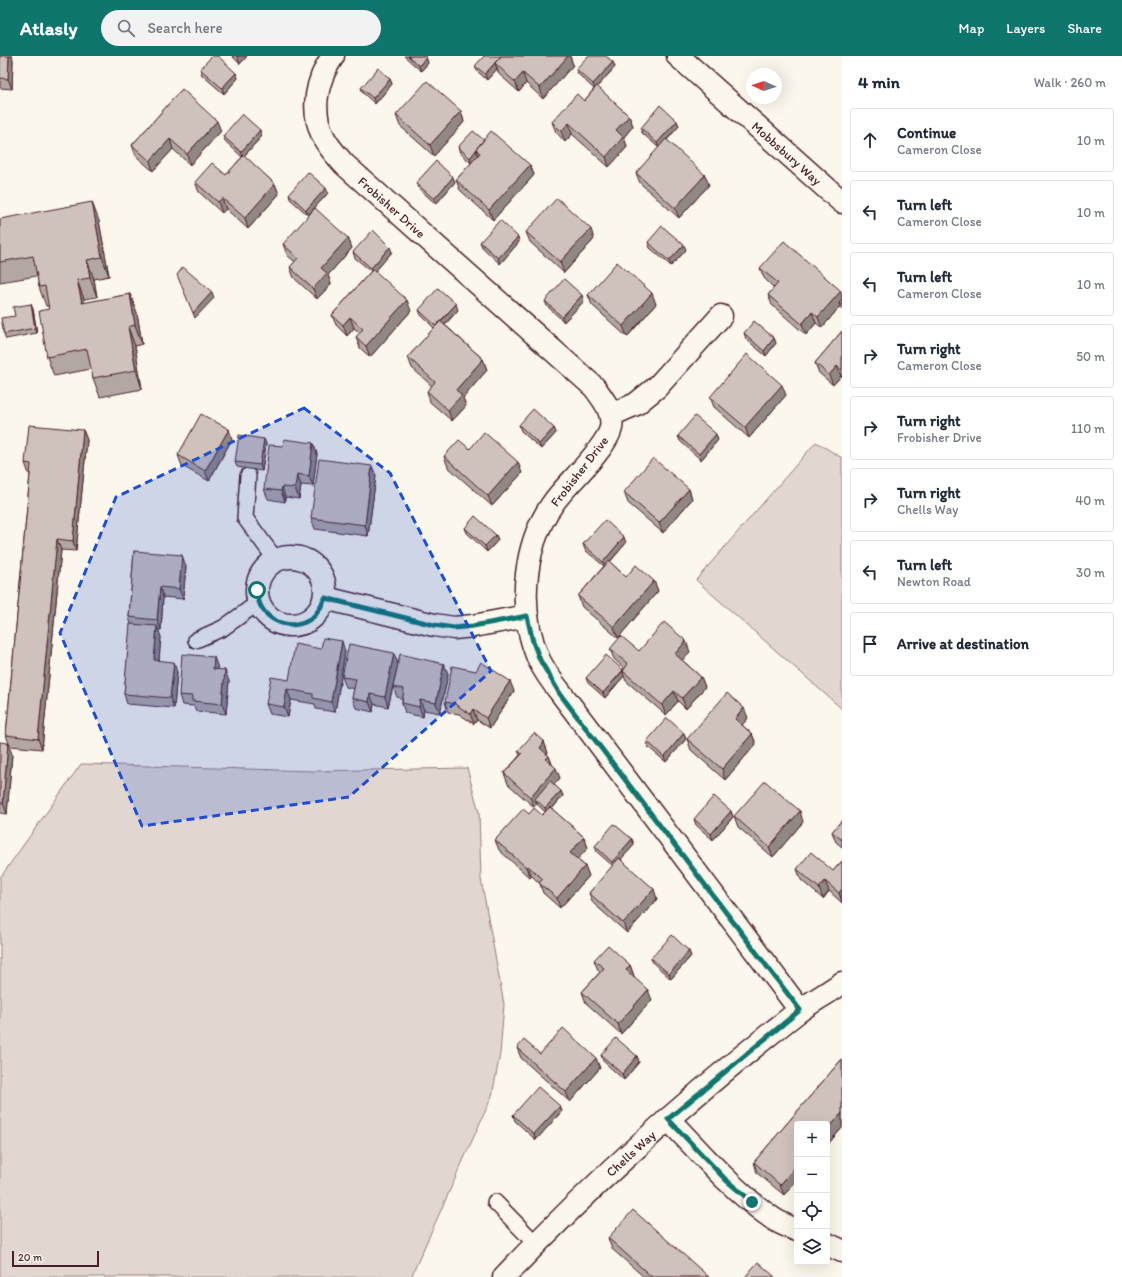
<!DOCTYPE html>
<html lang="en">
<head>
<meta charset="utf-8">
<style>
  :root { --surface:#fff; --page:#f2f2f3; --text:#1f2937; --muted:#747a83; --line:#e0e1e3; --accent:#0f766e }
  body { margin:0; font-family:Itim,sans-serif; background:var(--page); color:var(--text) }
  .controls { position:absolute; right:12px; bottom:12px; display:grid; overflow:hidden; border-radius:4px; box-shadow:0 4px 16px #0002 }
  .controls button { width:36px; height:36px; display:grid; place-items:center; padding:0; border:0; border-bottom:1px solid var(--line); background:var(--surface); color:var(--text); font:20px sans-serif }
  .compass { position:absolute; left:746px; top:12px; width:36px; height:36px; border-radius:50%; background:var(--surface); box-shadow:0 4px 16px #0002; rotate:273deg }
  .scale { position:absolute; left:12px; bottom:10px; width:87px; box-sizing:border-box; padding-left:4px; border:2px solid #4a1f2b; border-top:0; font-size:11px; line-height:14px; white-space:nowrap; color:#4a1f2b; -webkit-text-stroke:3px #fbf7ec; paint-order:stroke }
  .stop { position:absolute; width:12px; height:12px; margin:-9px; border:3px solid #0f766e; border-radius:50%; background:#fff }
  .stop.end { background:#0f766e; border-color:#fff; box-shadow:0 1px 4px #0008 }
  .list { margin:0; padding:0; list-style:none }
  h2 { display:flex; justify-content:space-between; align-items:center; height:52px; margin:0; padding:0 16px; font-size:17px }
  h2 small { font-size:13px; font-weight:400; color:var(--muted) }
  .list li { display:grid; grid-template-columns:26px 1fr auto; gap:12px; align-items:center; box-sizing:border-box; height:64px; margin:0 8px 8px; padding:0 8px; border:1px solid var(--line); border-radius:4px }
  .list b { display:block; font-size:15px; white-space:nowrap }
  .list p { margin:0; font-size:13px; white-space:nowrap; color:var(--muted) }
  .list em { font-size:13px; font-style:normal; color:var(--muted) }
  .icon { flex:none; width:22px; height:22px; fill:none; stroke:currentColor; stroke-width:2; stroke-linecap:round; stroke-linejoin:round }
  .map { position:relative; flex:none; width:842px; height:1221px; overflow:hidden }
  header { display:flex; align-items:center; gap:24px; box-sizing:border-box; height:56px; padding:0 20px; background:var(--accent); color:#fff }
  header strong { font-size:19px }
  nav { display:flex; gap:22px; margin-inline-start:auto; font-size:14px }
  .search { width:280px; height:36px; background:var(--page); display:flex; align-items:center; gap:10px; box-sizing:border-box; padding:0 14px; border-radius:22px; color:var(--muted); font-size:15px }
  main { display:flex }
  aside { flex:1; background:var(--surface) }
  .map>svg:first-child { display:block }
</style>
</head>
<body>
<header>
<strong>Atlasly</strong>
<div class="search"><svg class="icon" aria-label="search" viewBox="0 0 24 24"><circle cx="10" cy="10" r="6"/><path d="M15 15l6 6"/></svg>Search here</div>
<nav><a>Map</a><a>Layers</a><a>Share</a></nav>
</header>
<main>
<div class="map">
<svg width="842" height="1221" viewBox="0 0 842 1221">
  <rect width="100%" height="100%" fill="#fbf7ec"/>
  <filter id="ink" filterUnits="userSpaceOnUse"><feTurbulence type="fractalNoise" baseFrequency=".025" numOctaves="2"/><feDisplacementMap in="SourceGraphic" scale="8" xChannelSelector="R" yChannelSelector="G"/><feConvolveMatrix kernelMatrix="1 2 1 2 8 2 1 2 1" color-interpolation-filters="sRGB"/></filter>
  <g filter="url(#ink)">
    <path fill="#e2d7d0" stroke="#967b7e" d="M816 386 842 402V653L696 524Z
      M81 708 314 715 467 712 479 756 481 823 504 948 500 998 492 1040 411 1221H0V822Z"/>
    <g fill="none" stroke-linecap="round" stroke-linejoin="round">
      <g stroke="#4a1f2b" stroke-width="18">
        <path id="service" d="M248 420 245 462 276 504
          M196 584 223 572 259 546
          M495 1146 536 1188"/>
      </g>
      <g stroke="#4a1f2b" stroke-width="25">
        <g id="minor">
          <path id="s1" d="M333 0C317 23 310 53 323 80 328 91 337 100 345 109L594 331C603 343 614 356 611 372 607 390 574 422 561 437 523 481 516 551 539 604 545 616 553 627 561 637L800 954"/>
          <path d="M611 359 636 348 657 331 721 260"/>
          <circle cx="291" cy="535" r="34"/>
          <path d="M325 542 434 569 454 572 473 570 527 560"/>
          <path d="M668 1063C701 1097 733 1135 772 1162 779 1167 789 1171 797 1174"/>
          <path d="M827 1188 842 1195"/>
        </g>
      </g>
      <g stroke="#4a1f2b" stroke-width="25">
        <g id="tertiary">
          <path id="s2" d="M678 0 842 146"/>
          <path id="s3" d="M504 1221C595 1125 695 1036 799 955 813 945 828 937 842 927"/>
        </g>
      </g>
      <use href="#service" stroke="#fbf7ec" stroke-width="15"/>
      <use href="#minor" stroke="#fbf7ec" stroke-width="22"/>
      <use href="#tertiary" stroke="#fbf7ec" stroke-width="22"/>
    </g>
    <path fill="#b2a7a2" stroke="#4a1f2b" d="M0 0H12L13 4 12 33 0 32Z
      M232 0H247L240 8Z
      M404 0H424L426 1 428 7 421 15Z
      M501 0H570L573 9 543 43 526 27 519 36 499 18 497 13 487 24 477 15 475 10Z
      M613 6 615 11 597 31 629 60 633 70 624 81 627 91 609 111 572 78 565 86 556 76 552 66 584 45 594 33 578 18 576 13Z
      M200 13 236 17 238 22 224 38 202 19Z
      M390 23 392 28 375 48 363 37 361 32Z
      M182 33 221 75 190 109 173 93 153 115 136 100 132 89Z
      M461 55 464 66 434 100 400 70 396 59Z
      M677 65 679 70 667 84 709 129 679 162 640 127 636 117 659 92 642 77 641 72Z
      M223 80H262L244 100 275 128 279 138 248 173 226 153 222 157 199 136 195 126 226 119 242 101 225 85Z
      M484 84 530 109 534 119 493 164 460 134 456 124 471 107 460 97 458 91Z
      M455 126 436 148 418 132 416 127Z
      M328 137 308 159 290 143 289 138Z
      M0 163 99 165 109 220 94 223 97 241 84 243 85 247 130 238 137 257 142 288 135 290 142 333 100 341 93 322 91 313 54 320 47 301 49 253 48 250H46L39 231 37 220 0 226Z
      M526 176 594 183 564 217 530 186Z
      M518 181 519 186 500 208 482 191 480 186Z
      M348 182 352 192 328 219 331 228 317 243 294 222 290 211 295 206 287 199 283 188Z
      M648 186 686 194 671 210 650 192Z
      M353 196H392L375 215 411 255 370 301 360 292 356 281 360 277 354 272 347 280 336 269 332 259 371 215 355 202Z
      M760 212 842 238V254L840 250 822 272 816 267 806 279 772 249 768 239 774 232 764 222Z
      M588 239 656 248 627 281 592 249Z
      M545 245H584L564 266 547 250Z
      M33 253 37 277 6 283 4 278Z
      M419 254H458L445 269 483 303 487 314 463 342 466 350 452 365 430 346 427 335 432 330 412 312 408 301 434 272 421 259Z
      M842 275V321L841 320 833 329 819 317 815 307Z
      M744 277 774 282 776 287 766 300 746 283Z
      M786 339 749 382 714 351 710 341Z
      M519 369 554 372 556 377 541 393 521 375Z
      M83 374 87 384 76 495 61 494 42 693 10 690 6 679 30 418H29L25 407Z
      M678 380 718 384 701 404 680 385Z
      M232 383 209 425 182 410 178 399Z
      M264 383 266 388 262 415 237 411 235 406Z
      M313 387 317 398 313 430 301 429 299 443 285 441V446L268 443 264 433 283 390Z
      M470 393 522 417 492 450 448 411 444 400Z
      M372 410 376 420 368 480 315 473 311 462Z
      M689 433 692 443 663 477 628 447 624 436Z
      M465 472 496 479 498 484 487 496 467 477Z
      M626 487 610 506 626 521 654 525 658 535 618 582 582 551 578 540 604 510 585 494 583 488Z
      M134 495 186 510 183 543 163 541 161 574H158L161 581 159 604 177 616 174 652 127 648 124 638 131 568 129 561Z
      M321 593 345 596 335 656 316 653 315 648 291 644 288 661 270 658 266 648 289 624Z
      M610 593 639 595 690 596 682 604 701 621 705 631 686 653 678 645 666 659 626 625 624 620 605 642 588 627 586 622 623 614 624 612 614 603Z
      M398 608H444L448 618 440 657 424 654 423 661 405 657 402 647V643L397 641 393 631 388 651 374 648 373 656 356 652 352 642 354 633 346 631 342 621Z
      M218 612 217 614 229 625 226 658 196 655 194 650 182 649 179 639Z
      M514 635 490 672 477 664 474 668 459 658 448 656 445 646Z
      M748 662 742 669 752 678 756 688 725 724 691 694 687 683Z
      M684 677 686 683 666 706 648 691 647 685Z
      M0 686 12 698 7 758 0 757Z
      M544 686 548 697 547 698 549 700 552 708 560 722 554 729 561 735 563 740 552 753 584 781 588 792 577 803 585 810 589 820 560 852 543 837 540 828 532 820 530 822 499 794 495 784 529 758 542 759 545 756 537 748 534 751 508 728 504 717 520 699 518 695Z
      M731 755 733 761 713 784 696 769 694 763Z
      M734 760 803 766 773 801 738 771Z
      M842 764V791L836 786 832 776Z
      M632 783 634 789 621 803 657 843 627 877 593 847 589 837 613 810 597 796 595 790Z
      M842 805V847L829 835 823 843 801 824 797 813 833 815Z
      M691 900 671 923 653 907 651 902Z
      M594 904 630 909 634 920H633L652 944 621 978 586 947 582 936 600 916 598 914Z
      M517 992 540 998 600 1012 570 1046 521 1002Z
      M601 999 637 1000 639 1006 624 1024 603 1005Z
      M842 1003V1072L827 1089V1068H797V1124L784 1139 757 1117 754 1106Z
      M562 1055 536 1084 515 1065 513 1059Z
      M608 1182 709 1221H644L612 1193Z"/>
    <path fill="#918884" stroke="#4a1f2b" d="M9 0H12L13 4 12 33 8 23Z
      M237 0H247L240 8Z
      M568 0H570L573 9 543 43 540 32Z
      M426 1 428 7 421 15 419 10Z
      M613 6 615 11 595 33 593 28Z
      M495 7 497 13 487 24 485 18Z
      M236 17 238 22 224 38 222 32Z
      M523 17 526 27 519 36 515 26Z
      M390 23 392 28 375 48 373 42Z
      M461 55 464 66 434 100 430 89Z
      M629 60 633 70 624 81 627 91 609 111 606 101 616 74Z
      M217 65 221 75 190 109 187 98Z
      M677 65 679 70 659 92 657 87Z
      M569 67 572 78 565 86 561 75Z
      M260 74 262 80 243 101 241 96Z
      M170 83 173 93 153 115 150 105Z
      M476 94 478 99 471 107 470 102Z
      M530 109 534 119 493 164 489 154Z
      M705 119 709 129 679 162 675 152Z
      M453 121 455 126 436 148 434 143Z
      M275 128 279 138 248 173 245 162Z
      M326 132 328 137 308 159 306 154Z
      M222 142 226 153 222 157 218 146Z
      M92 146 99 165 109 220 102 201Z
      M591 173 594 183 564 217 560 206Z
      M518 181 519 186 500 208 498 202Z
      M348 182 352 192 328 219 331 228 317 243 313 233 321 212Z
      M684 189 686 194 671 210 669 205Z
      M390 191 392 196 373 218 371 212Z
      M87 204 94 223 97 241 90 222Z
      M77 224 84 243 88 266 82 247Z
      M841 235 842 238V248L839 247 840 250 822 272 818 261Z
      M212 236 214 242 195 262 193 257Z
      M652 237 656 248 627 281 623 270Z
      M130 238 137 257 142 288 135 269Z
      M582 239 584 245 564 266 562 261Z
      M407 244 411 255 370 301 366 290Z
      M31 248 33 253 37 277 35 272Z
      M456 248 458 254 438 275 437 270Z
      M812 256 816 267 806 279 802 268Z
      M350 261 354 272 347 280 343 269Z
      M128 271 135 290 142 333 136 314Z
      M774 282 776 287 766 300 764 295Z
      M483 303 487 314 463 342 466 350 452 365 448 354 456 334Z
      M837 310 841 320 833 329 829 319Z
      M782 329 786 339 749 382 745 371Z
      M554 372 556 377 541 393 539 388Z
      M229 373 232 383 209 425 205 415Z
      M83 374 87 384 76 495 73 485Z
      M716 378 718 384 701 404 699 398Z
      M264 383 266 388 262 415 260 409Z
      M313 387 317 398 313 430 309 420Z
      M518 406 522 417 492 450 488 440Z
      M372 410 376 420 368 480 365 469Z
      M297 418 301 429 299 443 295 432Z
      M282 431 285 441V446L281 435Z
      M689 433 692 443 663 477 659 467Z
      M496 479 498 484 487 496 485 490Z
      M624 481 626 487 605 511 603 506Z
      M57 483 61 494 42 693 38 683Z
      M182 499 186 510 183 543 179 533Z
      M654 525 658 535 618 582 614 571Z
      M160 531 163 541 161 574 157 564Z
      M157 570 161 581 158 614 154 604Z
      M342 585 345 596 335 656 331 646Z
      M686 585 690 596 679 608 675 598Z
      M394 597 398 608 388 651 385 641Z
      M214 601 218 612 216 624 213 613Z
      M174 606 177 616 174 652 170 642Z
      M444 608 448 618 440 657 436 647Z
      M225 614 229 625 226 658 222 648Z
      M623 615 624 620 605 642 603 637Z
      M701 621 705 631 686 653 682 642Z
      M510 625 514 635 490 672 486 662Z
      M287 633 291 644 288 661 284 651Z
      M674 635 678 645 666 659 662 649Z
      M370 638 374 648 373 656 369 646Z
      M420 644 424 654 423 661 419 651Z
      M744 652 748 662 739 673 735 663Z
      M473 653 477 664 474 668 470 658Z
      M684 677 686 683 666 706 664 701Z
      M752 678 756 688 725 724 722 713Z
      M544 686 548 697 544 702 540 692Z
      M8 687 12 698 7 758 3 747Z
      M549 700 553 711 546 703Z
      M556 712 560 722 538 746 535 743 537 748 534 751 530 741Z
      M561 735 563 740 547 758 545 752Z
      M731 755 733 761 713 784 711 778Z
      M800 755 803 766 773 801 769 791Z
      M584 781 588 792 574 807 570 797Z
      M632 783 634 789 614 811 612 806Z
      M528 810 532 820 530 822 526 811Z
      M585 810 589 820 560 852 557 842Z
      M825 825 829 835 823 843 819 832Z
      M654 833 657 843 627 877 623 867Z
      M842 833V846L839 837Z
      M689 895 691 900 671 923 669 918Z
      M630 909 634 920 630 924 626 914Z
      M648 934 652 944 621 978 618 968Z
      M637 1000 639 1006 624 1024 622 1018Z
      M596 1002 600 1012 570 1046 566 1036Z
      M560 1050 562 1055 536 1084 534 1078Z
      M842 1057V1072L827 1089V1074Z
      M797 1109V1124L784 1139 780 1129Z"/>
    <path fill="#cfc2bc" stroke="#4a1f2b" d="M0 0H9L8 23 0 22Z
      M212 0H218L236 17 222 32 200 13Z
      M408 0H424L426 1 419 10Z
      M484 0H501L485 18 475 10Z
      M501 0H568L540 32 523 17 515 26 495 7Z
      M588 0H606L613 6 593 28 576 13Z
      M378 12 390 23 373 42 361 32Z
      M427 25 461 55 430 89 396 59Z
      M597 30 629 60 616 74 623 81 606 101 569 67 561 75 552 66 577 38 584 45Z
      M182 33 217 65 187 98 170 83 150 105 132 89Z
      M660 49 677 65 657 87 641 72Z
      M242 58 260 74 241 96 223 80Z
      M473 75 484 84 476 93H477L470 102 458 91Z
      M491 75 530 109 489 154 456 124 480 97 476 93Z
      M666 83 705 119 675 152 636 117Z
      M244 99 275 128 245 162 222 142 218 146 195 126 212 107 226 119Z
      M436 105 453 121 434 143 416 127Z
      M308 116 326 132 306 154 289 138Z
      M557 142 591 173 560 206 526 176Z
      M92 146 102 201 87 204 90 222 77 224 82 247 130 238 135 269 128 271 136 314 93 322 87 293 47 301 39 255 49 253 45 230 39 231 33 200 0 206V163Z
      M315 152 348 182 321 212 327 217 313 233 290 211 298 202 283 188Z
      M500 164 518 181 498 202 480 186Z
      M662 170 684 189 669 205 648 186Z
      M373 174 390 191 371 212 353 196Z
      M784 185 841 235 818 261 812 256 802 268 768 239 778 227 760 212Z
      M617 206 652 237 623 270 588 239Z
      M183 211 212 236 193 257 177 219Z
      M373 213 407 244 366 290 356 281 363 273 350 261 343 269 332 259Z
      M564 223 582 239 562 261 545 245Z
      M438 232 456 248 436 270 419 254Z
      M842 244V250L839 247Z
      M31 248 35 272 4 278 1 262 15 260 13 251Z
      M440 265 483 303 456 334 462 339 448 354 427 335 435 326 408 301Z
      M754 265 774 282 764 295 744 277Z
      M842 275V314L837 310 829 319 815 307Z
      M747 298 782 329 745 371 710 341Z
      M533 353 554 372 539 388 519 369Z
      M201 358 229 373 205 415 178 399Z
      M695 360 716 378 699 398 678 380Z
      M29 369 83 374 73 485 57 483 38 683 6 679 31 408 25 407Z
      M484 376 518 406 488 440 444 400 459 384 470 393Z
      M239 379 264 383 260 409 235 406Z
      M284 383 313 387 309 420 297 418 295 432 282 431 281 435 264 433 269 389 283 390Z
      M653 402 689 433 659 467 624 436Z
      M319 403 372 410 365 469 311 462Z
      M475 460 496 479 485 490 465 472Z
      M605 464 624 481 603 506 583 488Z
      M134 495 182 499 179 533 160 531 157 564 129 561Z
      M609 505 626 521 636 509 654 525 614 571 578 540Z
      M664 566 686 585 675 598 701 621 682 642 674 635 662 649 623 615 628 608 610 593 621 580 639 595Z
      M130 568 157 570 154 604 174 606 170 642 124 638Z
      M323 582 342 585 331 646 313 642V638L287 633 284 651 266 648 271 621 289 624 295 588 321 593Z
      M349 588 394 597 385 641 370 638 369 646 352 642 356 623 342 621Z
      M182 598 214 601 213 613 225 614 222 648 192 645V640L179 639Z
      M400 598 444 608 436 647 420 644 419 651 402 647 404 633 393 631Z
      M606 599 623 614 603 637 586 622Z
      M481 606 510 625 486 662 473 653 470 658 455 648 445 646 452 610 476 615Z
      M727 637 744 652 735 663 752 678 722 713 687 683Z
      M667 662 684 677 664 701 647 685Z
      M534 677 544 686 540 692 549 700 546 703 556 712 530 741 504 717 522 698 518 695Z
      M0 686 8 687 3 747H0Z
      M550 725 561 735 545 752 535 743Z
      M765 725 800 755 769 791 734 760Z
      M714 740 731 755 711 778 694 763Z
      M550 751 584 781 570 797 585 810 557 842 539 827 543 823 528 810 526 811 495 784 523 753 529 758 534 752 542 759Z
      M842 764V784L832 776Z
      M614 768 632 783 612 806 595 790Z
      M811 796 833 815 842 805V833L839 837 825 825 819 832 797 813Z
      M619 802 654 833 623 867 589 837Z
      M672 879 689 895 669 918 651 902Z
      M608 889 630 909 626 914 648 934 618 968 582 936 604 912 594 904Z
      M563 972 596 1002 566 1036 517 992 524 984 540 998Z
      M616 982 637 1000 622 1018 601 999Z
      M842 1003V1057L827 1074V1068H797V1109L780 1129 754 1106Z
      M538 1031 560 1050 534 1078 513 1059Z
      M633 1154 709 1221H652L608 1182Z
      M758 1206 775 1221H745Z"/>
  </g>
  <g fill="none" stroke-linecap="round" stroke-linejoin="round" filter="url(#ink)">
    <path stroke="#0f766e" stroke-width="5" d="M257 534C258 538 258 542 259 546 267 568 296 576 313 561 319 556 322 548 325 542L434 569 454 572 473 570 527 560 533 586 540 604 560 638 800 954 668 1063 726 1124 752 1146"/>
  </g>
  <path fill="#1d4ed8" fill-opacity="0.2" stroke="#1d4ed8" stroke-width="3" stroke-dasharray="8 5" stroke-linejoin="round" d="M304 352 390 417 491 615 349 741 142 770 60 577 116 441Z"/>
  <g text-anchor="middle" stroke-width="3.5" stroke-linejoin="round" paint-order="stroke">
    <g font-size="13" fill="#4a1f2b" stroke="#fbf7ec">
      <text dy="5" stroke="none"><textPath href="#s2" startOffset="146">Mobbsbury Way</textPath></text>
      <text dy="5" stroke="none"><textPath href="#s1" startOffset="184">Frobisher Drive</textPath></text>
      <text transform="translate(579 415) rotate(-52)" y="5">Frobisher Drive</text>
      <text dy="5" stroke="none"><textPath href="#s3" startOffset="177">Chells Way</textPath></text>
    </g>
  </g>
</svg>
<div class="controls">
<button>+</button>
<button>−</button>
<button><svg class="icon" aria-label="locate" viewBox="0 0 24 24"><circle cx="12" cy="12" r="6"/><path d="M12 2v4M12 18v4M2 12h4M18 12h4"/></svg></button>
<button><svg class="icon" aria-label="layers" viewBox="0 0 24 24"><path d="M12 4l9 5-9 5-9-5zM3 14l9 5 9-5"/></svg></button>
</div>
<svg class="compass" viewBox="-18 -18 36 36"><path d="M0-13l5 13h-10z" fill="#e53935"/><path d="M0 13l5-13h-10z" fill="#747a83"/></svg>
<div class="scale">20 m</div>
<div class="stop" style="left:257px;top:534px"></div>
<div class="stop end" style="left:752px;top:1146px"></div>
</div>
<aside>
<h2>4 min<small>Walk · 260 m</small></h2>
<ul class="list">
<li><svg class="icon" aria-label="ahead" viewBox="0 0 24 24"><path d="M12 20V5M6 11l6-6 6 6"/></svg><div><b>Continue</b><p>Cameron Close</p></div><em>10 m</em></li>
<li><svg class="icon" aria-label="left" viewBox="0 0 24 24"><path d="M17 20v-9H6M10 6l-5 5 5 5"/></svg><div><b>Turn left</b><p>Cameron Close</p></div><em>10 m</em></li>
<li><svg class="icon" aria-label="left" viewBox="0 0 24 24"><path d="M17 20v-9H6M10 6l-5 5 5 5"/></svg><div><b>Turn left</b><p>Cameron Close</p></div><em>10 m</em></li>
<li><svg class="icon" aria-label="right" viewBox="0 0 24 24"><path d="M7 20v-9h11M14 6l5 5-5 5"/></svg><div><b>Turn right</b><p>Cameron Close</p></div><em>50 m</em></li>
<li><svg class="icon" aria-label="right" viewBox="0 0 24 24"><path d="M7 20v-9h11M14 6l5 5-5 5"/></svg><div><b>Turn right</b><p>Frobisher Drive</p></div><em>110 m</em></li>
<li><svg class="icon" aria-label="right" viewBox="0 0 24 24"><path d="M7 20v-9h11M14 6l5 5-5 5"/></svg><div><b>Turn right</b><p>Chells Way</p></div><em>40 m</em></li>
<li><svg class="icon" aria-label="left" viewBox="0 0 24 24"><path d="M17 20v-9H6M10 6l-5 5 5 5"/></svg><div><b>Turn left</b><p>Newton Road</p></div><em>30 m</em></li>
<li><svg class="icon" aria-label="arrive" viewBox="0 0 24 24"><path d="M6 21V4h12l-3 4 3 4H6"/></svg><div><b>Arrive at destination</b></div></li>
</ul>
</aside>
</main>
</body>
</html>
